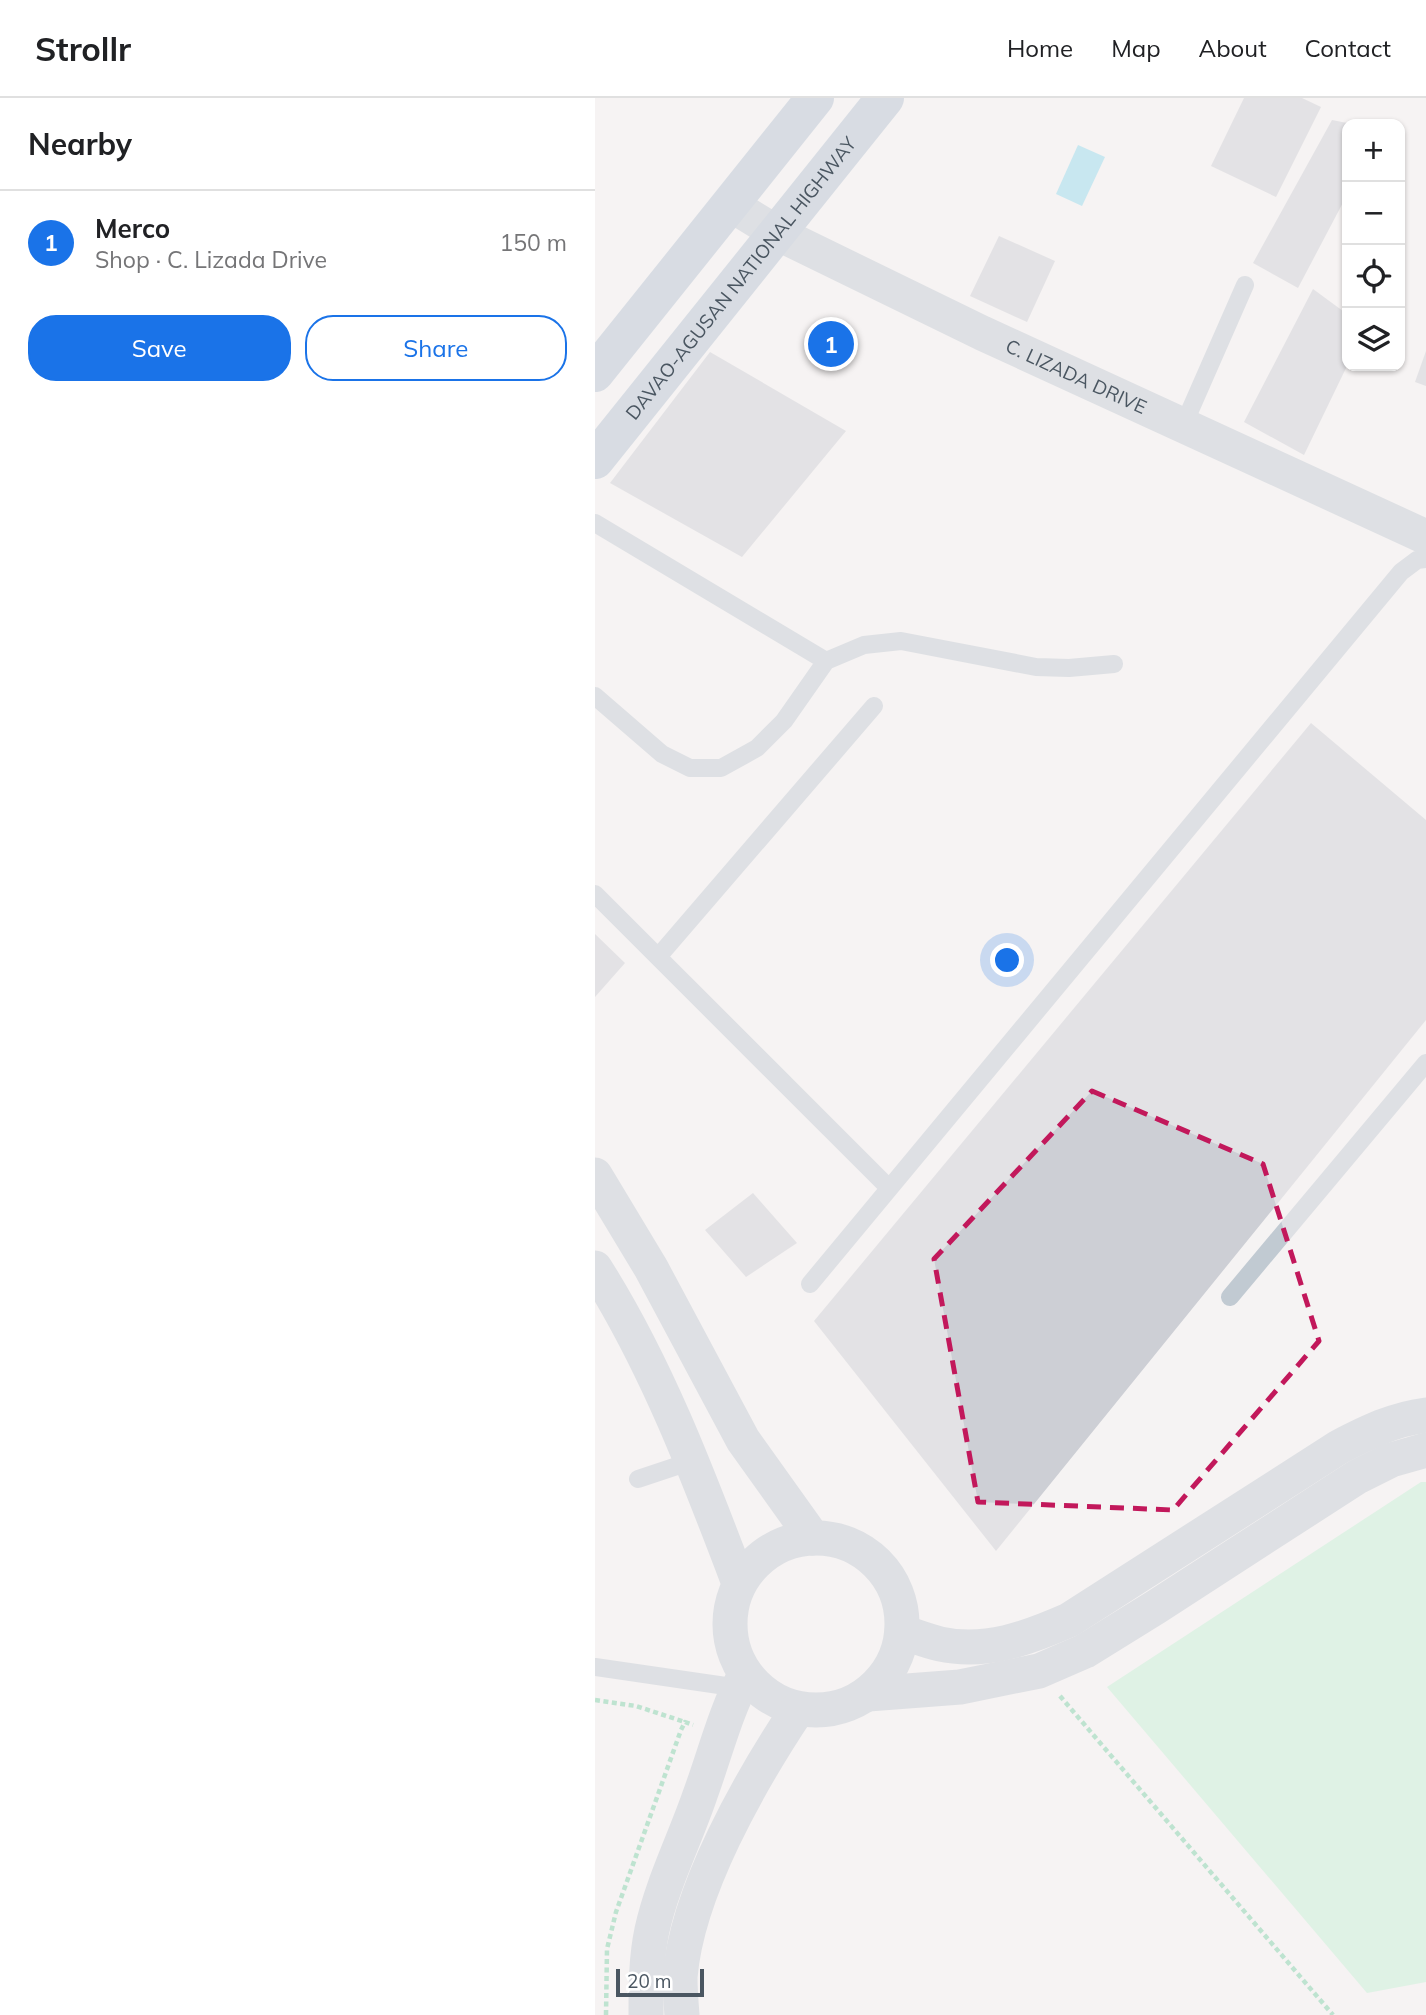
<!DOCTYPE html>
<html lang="en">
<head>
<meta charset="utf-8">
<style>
  :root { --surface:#fff; --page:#f6f6f6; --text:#202124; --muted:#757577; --line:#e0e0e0; --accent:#1a73e8 }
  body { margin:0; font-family:Mulish,sans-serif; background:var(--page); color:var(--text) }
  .controls { position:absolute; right:21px; top:21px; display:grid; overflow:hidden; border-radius:14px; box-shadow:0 2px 5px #0004 }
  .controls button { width:63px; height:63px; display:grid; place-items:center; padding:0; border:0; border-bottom:2px solid var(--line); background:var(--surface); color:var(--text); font:35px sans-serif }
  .scale { position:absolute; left:21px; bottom:18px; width:88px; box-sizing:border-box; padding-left:7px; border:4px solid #4a5661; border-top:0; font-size:19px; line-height:24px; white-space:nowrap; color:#4a5661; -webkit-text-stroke:5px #fff; paint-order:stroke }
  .you { position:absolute; left:413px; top:863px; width:24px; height:24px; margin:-18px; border:5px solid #fff; border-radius:50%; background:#1a73e8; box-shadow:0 0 0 10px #1a73e833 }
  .badge { display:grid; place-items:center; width:46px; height:46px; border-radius:50%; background:var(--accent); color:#fff; font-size:23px; font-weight:700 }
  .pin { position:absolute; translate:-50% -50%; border:4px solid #fff; box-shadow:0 2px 7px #0006 }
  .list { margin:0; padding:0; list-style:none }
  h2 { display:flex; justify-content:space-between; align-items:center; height:91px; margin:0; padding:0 28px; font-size:30px }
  h2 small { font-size:23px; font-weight:400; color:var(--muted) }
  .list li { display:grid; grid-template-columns:46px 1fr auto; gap:21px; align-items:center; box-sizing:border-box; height:105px; padding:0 28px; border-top:2px solid var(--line) }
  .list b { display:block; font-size:26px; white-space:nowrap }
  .list p { margin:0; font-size:23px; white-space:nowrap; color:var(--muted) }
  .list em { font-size:23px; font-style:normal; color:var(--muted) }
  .actions { display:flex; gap:14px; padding:21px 28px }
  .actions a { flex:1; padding:16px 0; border:2px solid var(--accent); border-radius:28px; text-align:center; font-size:24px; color:var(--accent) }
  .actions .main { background:var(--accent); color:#fff }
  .icon { flex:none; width:38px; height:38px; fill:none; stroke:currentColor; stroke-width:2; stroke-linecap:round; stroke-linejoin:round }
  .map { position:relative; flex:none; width:831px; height:1917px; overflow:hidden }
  header { display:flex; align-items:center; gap:42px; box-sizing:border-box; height:98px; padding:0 35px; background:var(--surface); border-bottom:2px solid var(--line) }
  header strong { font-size:33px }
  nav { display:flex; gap:38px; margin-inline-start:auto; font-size:24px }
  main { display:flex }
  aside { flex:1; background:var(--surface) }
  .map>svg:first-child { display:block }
</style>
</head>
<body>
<header>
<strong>Strollr</strong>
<nav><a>Home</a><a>Map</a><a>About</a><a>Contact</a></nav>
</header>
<main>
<aside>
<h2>Nearby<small></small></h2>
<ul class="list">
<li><span class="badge">1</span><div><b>Merco</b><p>Shop · C. Lizada Drive</p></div><em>150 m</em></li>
</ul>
<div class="actions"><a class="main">Save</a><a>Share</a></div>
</aside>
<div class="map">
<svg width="831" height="1917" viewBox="0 0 831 1917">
  <rect width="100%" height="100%" fill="#f5f3f3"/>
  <path fill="#c3f1d5" d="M826 1384H831V1884L772 1895 512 1589Z"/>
  <path fill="#90daee" d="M483 47 510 59 487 108 461 96Z"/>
  <path fill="#cdcfd5" d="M649 0H707L726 9 681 99 616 68Z
    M737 22 752 25V97L703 190 658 165Z
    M404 138 460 163 432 224 375 198Z
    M718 191 752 216V268L709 357 649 324Z
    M831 253V288L820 284Z
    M115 254 251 333 147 459 15 385Z
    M716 625 831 722V922L401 1453 219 1223Z
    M0 836 30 865 0 899Z
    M158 1095 202 1145 151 1179 110 1132Z"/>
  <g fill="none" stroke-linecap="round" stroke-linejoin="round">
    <path stroke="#7ad0a6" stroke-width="4.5" stroke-dasharray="5 3.5" stroke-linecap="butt" d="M465 1598 738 1917
      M0 1602 41 1608 90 1624
      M11 1917 12 1851 21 1814 86 1632 90 1624 98 1627"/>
    <path stroke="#c1cad2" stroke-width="18" d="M589 326 650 187
      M0 425 231 563
      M0 598 67 656 95 670H126L162 650 189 623 231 563 269 547 306 543 441 569 474 570 519 566
      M0 796 294 1090
      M63 859 279 608
      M215 1186 806 474 822 462 831 461
      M635 1199 831 965
      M43 1381 97 1363
      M0 1569 165 1593"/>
    <g stroke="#c1cad2" stroke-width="35">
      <path id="s1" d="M135 106 182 135 387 235 831 439"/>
      <path d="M0 1077 56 1170 148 1342 218 1440"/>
      <path d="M0 1170C62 1268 103 1377 144 1485"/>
      <circle cx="221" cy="1526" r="86"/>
      <path d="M307 1534C320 1538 332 1543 345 1546 391 1556 433 1540 474 1522L744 1349C773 1334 799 1321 831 1317"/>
      <path d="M273 1596 365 1589 444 1573 490 1553 561 1509 762 1379 796 1362 831 1352"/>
      <path d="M51 1917C51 1888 51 1860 57 1832 67 1786 90 1741 105 1697 120 1656 130 1615 150 1577"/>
      <path d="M87 1917C86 1905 85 1892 85 1879 92 1793 155 1683 203 1611"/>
    </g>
    <g stroke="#b3c2d1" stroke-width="38">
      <path d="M0 275 220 0"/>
      <path id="s2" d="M0 362 290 0"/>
    </g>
  </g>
  <path d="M0 0H831V1917H0ZM497 993 668 1066 724 1243 578 1412 383 1404 339 1161Z" fill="#f5f3f3" fill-opacity=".55" fill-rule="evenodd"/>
  <path fill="none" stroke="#c2185b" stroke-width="5" stroke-dasharray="14 9" stroke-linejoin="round" d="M497 993 668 1066 724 1243 578 1412 383 1404 339 1161Z"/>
  <g text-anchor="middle" stroke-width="6" stroke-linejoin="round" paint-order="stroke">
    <g font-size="19" fill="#4a5661" stroke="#fff">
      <text dy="7" stroke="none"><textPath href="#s2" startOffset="233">DAVAO-AGUSAN NATIONAL HIGHWAY</textPath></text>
      <text dy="7" stroke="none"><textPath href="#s1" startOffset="387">C. LIZADA DRIVE</textPath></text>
    </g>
  </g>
</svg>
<div class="controls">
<button>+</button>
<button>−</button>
<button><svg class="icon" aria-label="locate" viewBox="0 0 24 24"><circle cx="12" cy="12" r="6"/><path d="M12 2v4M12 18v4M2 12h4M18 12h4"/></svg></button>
<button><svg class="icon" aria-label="layers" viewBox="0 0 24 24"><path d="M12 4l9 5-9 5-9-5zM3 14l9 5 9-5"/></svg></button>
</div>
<div class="scale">20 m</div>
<div class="you"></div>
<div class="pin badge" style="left:236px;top:246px">1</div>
</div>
</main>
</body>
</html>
